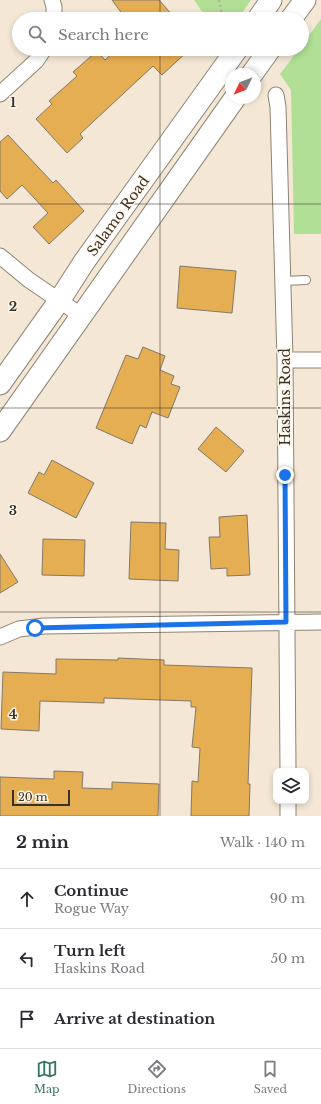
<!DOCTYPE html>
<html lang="en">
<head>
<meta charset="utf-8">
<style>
  :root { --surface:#fff; --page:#f2f2f3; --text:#2b2b33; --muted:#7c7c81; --line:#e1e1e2; --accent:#337565 }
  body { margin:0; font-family:"Libre Baskerville",serif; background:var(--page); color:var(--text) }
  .controls { position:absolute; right:12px; bottom:12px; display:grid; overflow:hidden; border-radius:8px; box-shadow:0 2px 6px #0003 }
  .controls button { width:36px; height:36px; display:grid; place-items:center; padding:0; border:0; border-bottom:1px solid var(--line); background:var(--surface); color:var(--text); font:20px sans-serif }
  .compass { position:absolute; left:225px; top:68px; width:36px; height:36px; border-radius:50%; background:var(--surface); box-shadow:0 2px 6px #0003; rotate:227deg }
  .scale { position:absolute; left:12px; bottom:10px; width:58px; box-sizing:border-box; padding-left:4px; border:2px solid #37322b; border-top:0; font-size:11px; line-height:14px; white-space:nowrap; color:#37322b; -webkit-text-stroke:3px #fff5e6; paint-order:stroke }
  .stop { position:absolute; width:12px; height:12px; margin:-9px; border:3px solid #1a73e8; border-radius:50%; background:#fff }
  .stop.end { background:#1a73e8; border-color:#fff; box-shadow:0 1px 4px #0008 }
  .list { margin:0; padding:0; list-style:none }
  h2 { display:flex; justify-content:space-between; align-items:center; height:52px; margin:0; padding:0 16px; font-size:17px }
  h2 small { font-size:13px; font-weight:400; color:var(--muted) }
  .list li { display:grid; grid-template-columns:26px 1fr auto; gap:12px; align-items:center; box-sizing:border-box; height:60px; padding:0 16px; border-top:1px solid var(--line) }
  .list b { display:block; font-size:15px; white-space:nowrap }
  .list p { margin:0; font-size:13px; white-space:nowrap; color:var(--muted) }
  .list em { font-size:13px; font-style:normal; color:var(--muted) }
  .icon { flex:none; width:22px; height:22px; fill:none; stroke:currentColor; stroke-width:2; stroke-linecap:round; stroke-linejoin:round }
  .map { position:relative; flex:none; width:321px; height:816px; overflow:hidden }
  .search { position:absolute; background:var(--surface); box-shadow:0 2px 6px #0003; left:12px; right:12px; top:12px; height:44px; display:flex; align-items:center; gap:10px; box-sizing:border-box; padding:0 14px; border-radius:22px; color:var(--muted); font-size:15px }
  .sheet { height:232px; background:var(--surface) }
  nav { display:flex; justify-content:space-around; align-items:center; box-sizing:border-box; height:56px; border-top:1px solid var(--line); background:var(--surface); font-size:11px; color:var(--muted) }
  nav a { display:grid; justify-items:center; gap:2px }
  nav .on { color:var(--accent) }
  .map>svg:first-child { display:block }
</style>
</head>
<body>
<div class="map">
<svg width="321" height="816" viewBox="0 0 321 816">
  <rect width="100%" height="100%" fill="#f4e7d5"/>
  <path fill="#b1df95" d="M194 0H251L238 19H207Z
    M321 19V234H294L291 90 280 74 299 49H302V45Z"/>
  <path fill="#e6ae53" stroke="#837868" d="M112 0H159L176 19H126Z
    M117 49H190L162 75 153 66 80 134 83 138 67 153 36 119 52 104 49 101 77 76 73 72 97 51 105 60Z
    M8 135 53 183 56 180 84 211 49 244 33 227 48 213 22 185 7 199 0 191V142Z
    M180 266 236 271 232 313 177 308Z
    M143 347 165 356 160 370 174 376 171 384 180 387 168 418 152 412 146 428 140 425 132 444 96 428 126 355 138 359Z
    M216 427 244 451 226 472 198 449Z
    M52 460 94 483 76 518 28 493 39 472 44 475Z
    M247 515 250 575 227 576V568L211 569 209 537H220L219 517Z
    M131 522 166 523 165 549 179 550 178 581 129 579Z
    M43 539 85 540 84 576 42 575Z
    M0 554 18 582 0 593Z
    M118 658 164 660V665L252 668 248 784H250L249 816H191L192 781 198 782 200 748 192 747 196 707H191V701L104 698V703L40 701 39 731 1 729 3 672 56 674V659L118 660Z
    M54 771 83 772 82 788 112 789V782L159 784 158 816H0V777L54 779Z"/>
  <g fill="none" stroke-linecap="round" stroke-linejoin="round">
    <g stroke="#8e8372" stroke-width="10">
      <path id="service" d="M283 281 306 280"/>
    </g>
    <g stroke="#8e8372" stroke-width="17">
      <path id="minor" d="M52 0 54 7V19
        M0 94 36 61 44 49
        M276 95 278 107 285 360 288 771
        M0 256 29 280 82 316
        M285 360H321
        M0 637 19 629 44 626 321 622
        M288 801V816"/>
    </g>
    <g stroke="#8e8372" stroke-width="23">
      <path id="secondary" d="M258 19 271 0
        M291 19 305 0
        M252 74 270 49
        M0 384 59 301 84 262 237 49
        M0 431 235 98"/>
    </g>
    <path stroke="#b9aea0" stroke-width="2.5" stroke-dasharray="2 3" stroke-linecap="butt" d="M219 0 223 19"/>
    <use href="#service" stroke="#fff" stroke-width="8"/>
    <use href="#minor" stroke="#fff" stroke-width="15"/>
    <use href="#secondary" stroke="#fff" stroke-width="21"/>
  </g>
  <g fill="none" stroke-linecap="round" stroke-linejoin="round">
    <path stroke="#1a73e8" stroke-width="5" d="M35 628 286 622 285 475"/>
  </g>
  <path fill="none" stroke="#37322b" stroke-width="1" stroke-opacity="0.55" d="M160 0V19M160 49V816M0 204H321M0 408H321M0 612H321"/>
  <g text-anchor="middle" stroke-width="3" stroke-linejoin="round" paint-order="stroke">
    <g font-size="14" fill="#37322b" stroke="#fff5e6">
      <text transform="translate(118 216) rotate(-54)" y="5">Salamo Road</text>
      <text transform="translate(285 397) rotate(-90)" y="5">Haskins Road</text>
    </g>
  </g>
  <g font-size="13" text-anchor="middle" font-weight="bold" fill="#37322b" stroke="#fff5e6" stroke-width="3" stroke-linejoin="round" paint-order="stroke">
    <text x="13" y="107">1</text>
    <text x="13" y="311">2</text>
    <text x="13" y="515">3</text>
    <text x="13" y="719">4</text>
  </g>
</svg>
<div class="controls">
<button><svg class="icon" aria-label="layers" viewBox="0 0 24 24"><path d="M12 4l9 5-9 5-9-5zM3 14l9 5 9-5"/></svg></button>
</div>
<svg class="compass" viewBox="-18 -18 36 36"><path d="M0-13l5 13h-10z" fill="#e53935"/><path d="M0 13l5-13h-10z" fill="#7c7c81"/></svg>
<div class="scale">20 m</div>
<div class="stop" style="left:35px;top:628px"></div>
<div class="stop end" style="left:285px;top:475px"></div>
<div class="search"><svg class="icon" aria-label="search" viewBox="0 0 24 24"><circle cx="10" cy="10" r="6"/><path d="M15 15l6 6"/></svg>Search here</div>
</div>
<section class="sheet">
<h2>2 min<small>Walk · 140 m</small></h2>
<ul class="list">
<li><svg class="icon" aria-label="ahead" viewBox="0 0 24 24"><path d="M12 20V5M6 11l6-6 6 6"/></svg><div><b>Continue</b><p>Rogue Way</p></div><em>90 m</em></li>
<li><svg class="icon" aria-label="left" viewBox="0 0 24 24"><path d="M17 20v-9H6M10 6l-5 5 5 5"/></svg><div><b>Turn left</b><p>Haskins Road</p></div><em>50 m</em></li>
<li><svg class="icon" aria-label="arrive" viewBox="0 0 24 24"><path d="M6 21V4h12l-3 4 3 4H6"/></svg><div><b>Arrive at destination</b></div></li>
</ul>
</section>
<nav>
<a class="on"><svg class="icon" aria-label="map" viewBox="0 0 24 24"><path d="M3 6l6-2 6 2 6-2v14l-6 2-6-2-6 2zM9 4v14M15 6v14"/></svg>Map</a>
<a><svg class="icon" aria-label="directions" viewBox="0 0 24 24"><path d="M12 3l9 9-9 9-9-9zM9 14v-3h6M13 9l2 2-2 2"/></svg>Directions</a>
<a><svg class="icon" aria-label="saved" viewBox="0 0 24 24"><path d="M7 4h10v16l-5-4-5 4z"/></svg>Saved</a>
</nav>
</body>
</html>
